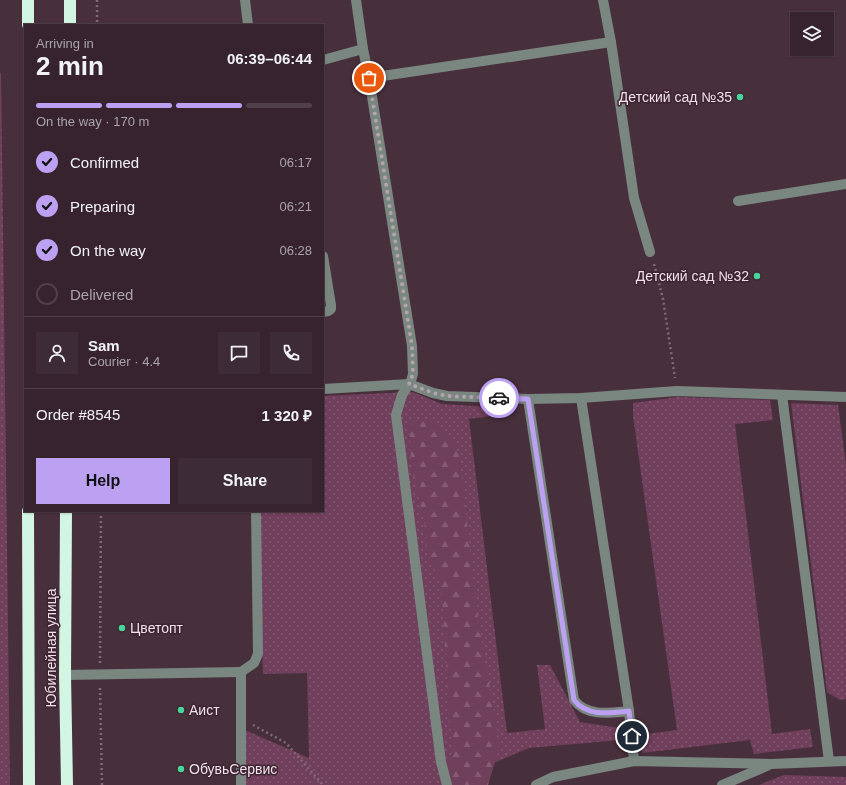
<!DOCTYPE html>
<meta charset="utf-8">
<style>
body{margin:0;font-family:Arial,sans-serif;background:#3d2b35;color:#f1f3f6;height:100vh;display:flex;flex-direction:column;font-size:15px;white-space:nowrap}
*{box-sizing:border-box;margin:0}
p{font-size:13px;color:#aaa4aa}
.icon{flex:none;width:22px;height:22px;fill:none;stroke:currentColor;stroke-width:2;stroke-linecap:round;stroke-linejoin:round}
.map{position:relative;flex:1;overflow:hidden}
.panel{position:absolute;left:24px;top:24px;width:300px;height:488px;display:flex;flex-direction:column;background:#36232d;border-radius:0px;box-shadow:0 1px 3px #0004,0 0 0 1px #504049}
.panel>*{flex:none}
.fabs{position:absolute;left:790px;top:12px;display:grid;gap:8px}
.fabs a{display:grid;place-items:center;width:44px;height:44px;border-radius:0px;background:#36232d;box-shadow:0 1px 3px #0004,0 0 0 1px #504049;font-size:20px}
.pin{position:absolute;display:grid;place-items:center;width:34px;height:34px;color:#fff;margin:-17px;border:2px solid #fff;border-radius:50%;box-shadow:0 1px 4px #0007}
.courier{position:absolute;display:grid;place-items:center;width:40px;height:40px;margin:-20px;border:3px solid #bca0f2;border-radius:50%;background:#fff;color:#222;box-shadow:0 1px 5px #0007}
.headline em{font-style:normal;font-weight:700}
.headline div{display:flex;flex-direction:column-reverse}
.headline{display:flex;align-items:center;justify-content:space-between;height:68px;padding:0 12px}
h1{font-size:26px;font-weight:700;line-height:30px}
.bar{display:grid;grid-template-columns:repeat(4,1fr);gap:6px 4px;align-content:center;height:48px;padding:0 12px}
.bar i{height:5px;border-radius:3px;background:#504049}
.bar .active{background:#bca0f2}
.bar p{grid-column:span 4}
.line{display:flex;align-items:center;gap:10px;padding:0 12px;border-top:1px solid #504049}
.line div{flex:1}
.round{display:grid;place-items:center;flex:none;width:42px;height:42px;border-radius:0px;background:#3d2b35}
ol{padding:0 12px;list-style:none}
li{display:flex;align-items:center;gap:12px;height:44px}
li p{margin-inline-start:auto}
li .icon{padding:4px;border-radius:50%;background:#bca0f2;color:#111;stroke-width:4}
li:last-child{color:#aaa4aa}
li i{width:22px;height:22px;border:2px solid #504049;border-radius:50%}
.button{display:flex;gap:8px;margin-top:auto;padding:8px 12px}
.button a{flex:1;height:46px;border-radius:0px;background:#bca0f2;color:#111;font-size:16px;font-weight:700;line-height:46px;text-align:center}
.button a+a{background:#3d2b35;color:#f1f3f6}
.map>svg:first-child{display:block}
.grass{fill:url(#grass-dots)}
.forest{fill:url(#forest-firs)}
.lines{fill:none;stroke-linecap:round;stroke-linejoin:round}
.path{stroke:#806a76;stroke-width:2.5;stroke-dasharray:2 3;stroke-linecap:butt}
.minor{stroke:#798780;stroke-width:10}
.highway{stroke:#d3f5e3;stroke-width:12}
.done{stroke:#b6a3ad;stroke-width:4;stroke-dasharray:0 7.2}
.route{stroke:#bca0f2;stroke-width:5}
.poi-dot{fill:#49d49c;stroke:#3d2532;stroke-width:1.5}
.labels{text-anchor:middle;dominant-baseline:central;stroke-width:3;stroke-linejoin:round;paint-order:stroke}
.poi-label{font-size:14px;fill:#f2e1ea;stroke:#3d2532;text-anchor:start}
.street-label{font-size:14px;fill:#f2e1ea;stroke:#3d2532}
</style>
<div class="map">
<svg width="846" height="785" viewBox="0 0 846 785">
<defs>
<pattern id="grass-dots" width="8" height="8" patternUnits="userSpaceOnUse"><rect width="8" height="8" fill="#703f5b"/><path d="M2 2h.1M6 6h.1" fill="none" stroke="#855a73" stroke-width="1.8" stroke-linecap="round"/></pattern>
<pattern id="forest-firs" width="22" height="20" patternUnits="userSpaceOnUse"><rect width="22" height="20" fill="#703f5b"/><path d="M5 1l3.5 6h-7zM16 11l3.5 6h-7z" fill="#855a73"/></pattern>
</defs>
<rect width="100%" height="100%" fill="#482f3c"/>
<g class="grass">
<polygon points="0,73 1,73 10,785 0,785"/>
<polygon points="413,392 442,404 505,408 507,414 469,419 507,733 545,729 537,665 550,665 580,722 619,728 620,740 529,748 441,785 246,785 245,730 309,758 307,673 263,674 258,511 323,511 323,396"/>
<polygon points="678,397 770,400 773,420 735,424 772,734 810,729 813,747 754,754 750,740 642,753 640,735 677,730 633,416 633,403"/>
<polygon points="791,403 838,405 846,465 846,699 840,700 827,692"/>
<polygon points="784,775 846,777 846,785 759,785"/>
</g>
<polygon class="forest" points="409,419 433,421 451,439 459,453 478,619 500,746 488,785 440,785 452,755 441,584 427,553 425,527 411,462"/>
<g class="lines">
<g class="path">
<polyline points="97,0 97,25"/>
<polyline points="654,264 663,299 675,378"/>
<polyline points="100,663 101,511"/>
<polyline points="100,688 102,785"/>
<polyline points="253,725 286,743 323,785"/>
</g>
<g class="minor">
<polyline points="245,0 248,25"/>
<polyline points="603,0 611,42 634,198 650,252"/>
<polyline points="363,49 369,78 412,346 413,374 411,381 402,395 396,415 441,762 447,785"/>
<polyline points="323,60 363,49 356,0"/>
<polyline points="369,78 611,42"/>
<polyline points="738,201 846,184"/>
<polyline points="323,256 331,305 331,309 328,311 323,312"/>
<polyline points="323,389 409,384 433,393 447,396 528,399 581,398 677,391 846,397"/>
<polyline points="782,395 829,761"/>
<polyline points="581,398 629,711"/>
<path d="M 528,399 L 574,700 C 587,717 610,713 629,711 L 634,761"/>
<polyline points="65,675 241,672"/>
<polyline points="241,785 241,672 254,663 258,654 256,511"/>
<polyline points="536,785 553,777 634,761 771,764 846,761"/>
<polyline points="722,785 767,766"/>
</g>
<g class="highway">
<polyline points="28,0 28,25"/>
<polyline points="70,25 70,0"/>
<polyline points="28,511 29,785"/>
<polyline points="66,511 65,675 67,785"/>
</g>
</g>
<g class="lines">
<polyline class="done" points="369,78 412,346 413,374 409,384 433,393 447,396 499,398"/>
<path class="route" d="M 499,398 L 528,399 L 574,700 C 587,717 610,713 629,711 L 632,736"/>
</g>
<g class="poi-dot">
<circle cx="740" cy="97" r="4"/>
<circle cx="757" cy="276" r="4"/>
<circle cx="122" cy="628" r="4"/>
<circle cx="181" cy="710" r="4"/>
<circle cx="181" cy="769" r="4"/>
</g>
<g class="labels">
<g class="poi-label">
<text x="732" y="97" text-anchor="end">Детский сад №35</text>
<text x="749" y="276" text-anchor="end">Детский сад №32</text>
<text x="130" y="628">Цветопт</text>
<text x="189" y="710">Аист</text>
<text x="189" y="769">ОбувьСервис</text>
</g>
<g class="street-label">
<text transform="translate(51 648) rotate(-90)">Юбилейная улица</text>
</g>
</g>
</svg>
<div class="fabs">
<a><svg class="icon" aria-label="layers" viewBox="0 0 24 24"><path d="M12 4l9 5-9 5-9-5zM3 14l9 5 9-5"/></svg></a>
</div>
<div class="pin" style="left:369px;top:78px;background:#ea580c"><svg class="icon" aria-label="bag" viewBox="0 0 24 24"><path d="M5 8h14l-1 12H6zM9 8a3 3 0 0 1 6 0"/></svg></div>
<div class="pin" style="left:632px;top:736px;background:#1f2937"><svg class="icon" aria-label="home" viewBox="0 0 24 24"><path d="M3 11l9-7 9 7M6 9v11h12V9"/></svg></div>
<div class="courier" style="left:499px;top:398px"><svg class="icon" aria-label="car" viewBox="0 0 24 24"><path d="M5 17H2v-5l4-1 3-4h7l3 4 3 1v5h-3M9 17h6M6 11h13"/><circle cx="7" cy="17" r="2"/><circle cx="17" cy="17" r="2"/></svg></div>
<section class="panel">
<div class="headline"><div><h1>2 min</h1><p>Arriving in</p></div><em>06:39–06:44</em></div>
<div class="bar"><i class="active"></i><i class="active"></i><i class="active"></i><i></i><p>On the way · 170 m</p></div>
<ol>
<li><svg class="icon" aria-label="check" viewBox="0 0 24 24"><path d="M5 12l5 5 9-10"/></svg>Confirmed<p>06:17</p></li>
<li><svg class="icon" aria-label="check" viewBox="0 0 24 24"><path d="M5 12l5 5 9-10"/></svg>Preparing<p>06:21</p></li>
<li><svg class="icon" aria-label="check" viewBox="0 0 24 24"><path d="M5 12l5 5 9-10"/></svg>On the way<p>06:28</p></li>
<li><i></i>Delivered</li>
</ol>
<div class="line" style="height:72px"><a class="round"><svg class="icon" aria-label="person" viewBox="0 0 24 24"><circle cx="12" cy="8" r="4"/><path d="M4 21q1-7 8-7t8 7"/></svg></a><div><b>Sam</b><p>Courier · 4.4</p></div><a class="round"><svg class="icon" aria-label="chat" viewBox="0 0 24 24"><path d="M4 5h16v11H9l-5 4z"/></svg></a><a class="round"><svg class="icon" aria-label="phone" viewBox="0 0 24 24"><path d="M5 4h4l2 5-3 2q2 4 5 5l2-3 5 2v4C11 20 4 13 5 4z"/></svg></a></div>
<div class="line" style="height:52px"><div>Order #8545</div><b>1 320 ₽</b></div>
<div class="button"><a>Help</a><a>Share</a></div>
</section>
</div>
